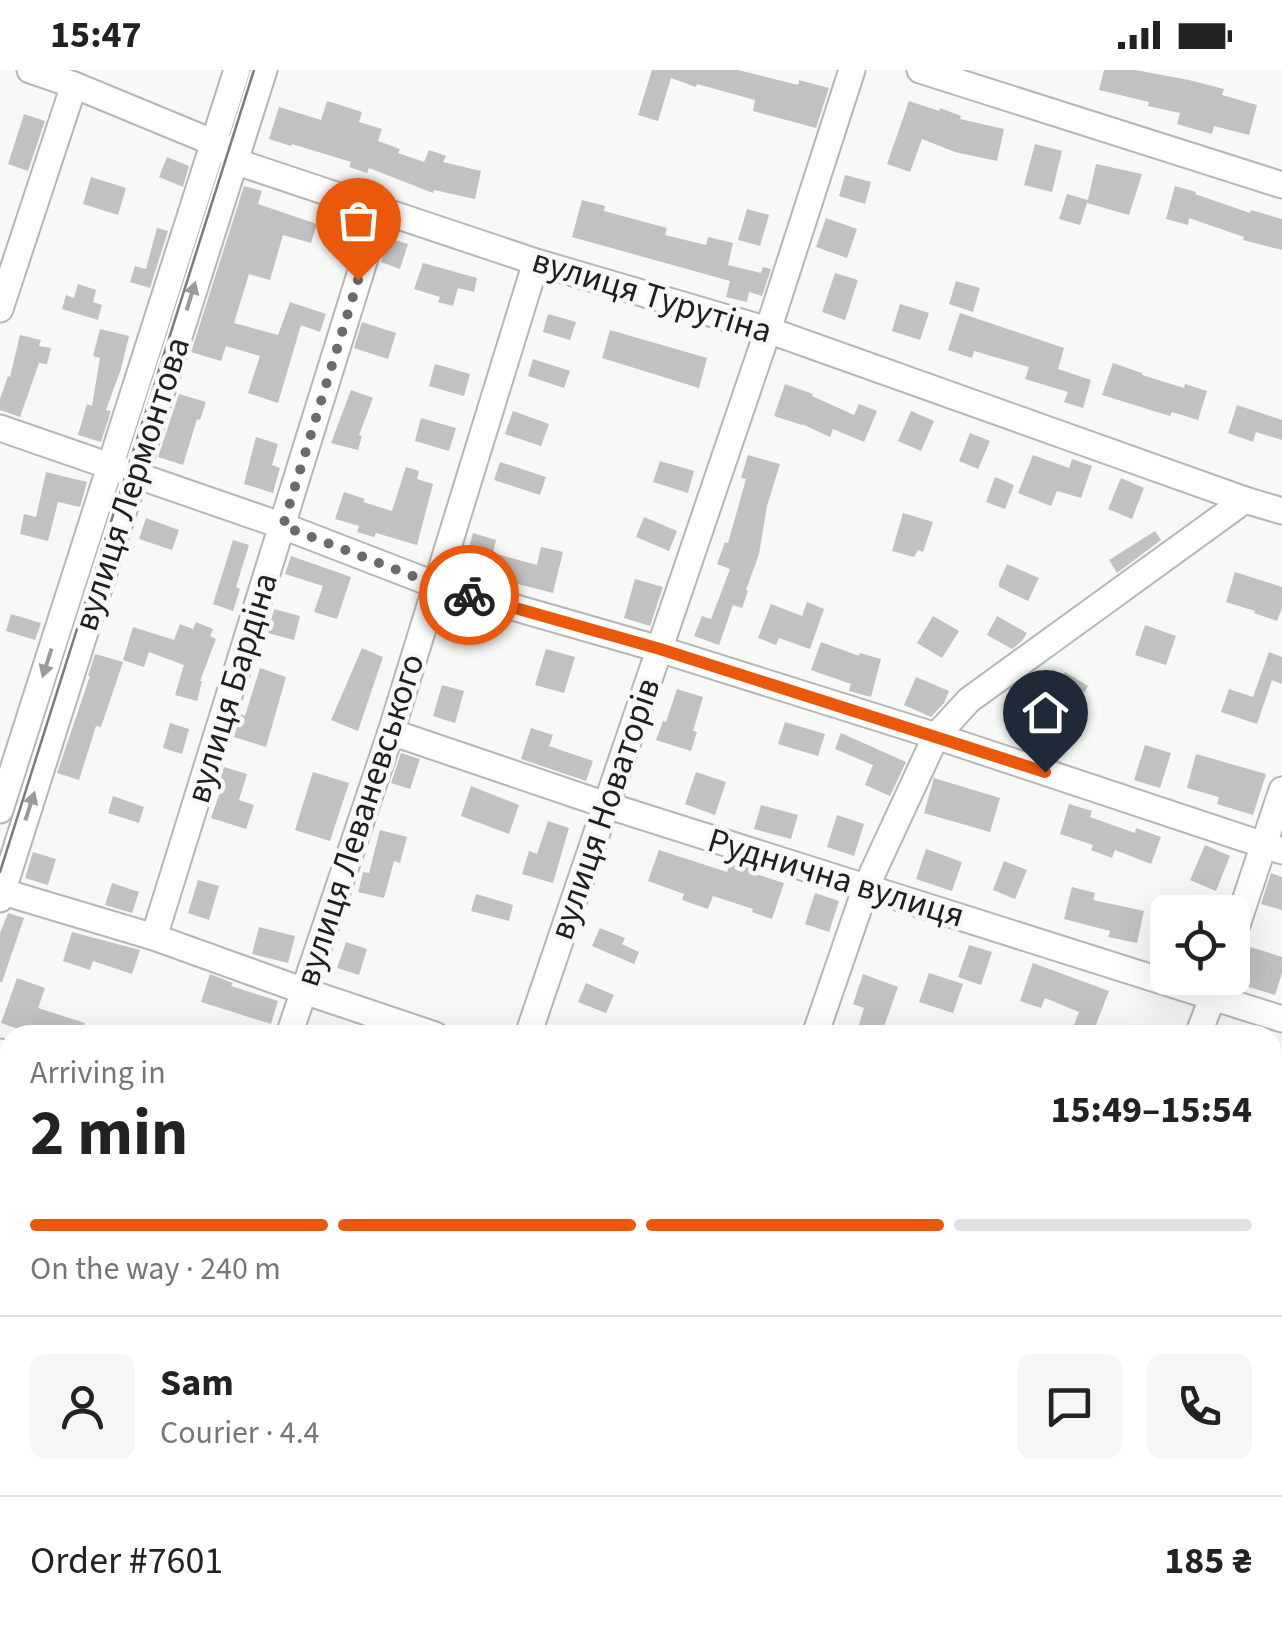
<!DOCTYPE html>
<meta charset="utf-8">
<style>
body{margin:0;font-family:"Source Sans 3",sans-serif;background:#f6f6f6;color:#222;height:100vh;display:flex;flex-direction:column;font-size:38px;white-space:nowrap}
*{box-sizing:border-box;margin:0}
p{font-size:32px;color:#767676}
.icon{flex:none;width:55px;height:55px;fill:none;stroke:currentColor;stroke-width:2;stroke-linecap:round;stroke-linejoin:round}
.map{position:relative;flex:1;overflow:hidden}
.side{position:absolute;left:0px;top:955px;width:1282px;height:622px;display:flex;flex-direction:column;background:#fff;border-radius:30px 30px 0 0;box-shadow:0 10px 40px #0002}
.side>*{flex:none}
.tools{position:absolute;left:1150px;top:825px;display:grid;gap:20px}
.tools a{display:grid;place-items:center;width:100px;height:100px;border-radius:15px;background:#fff;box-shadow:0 10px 40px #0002;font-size:50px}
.pin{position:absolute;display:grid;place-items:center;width:85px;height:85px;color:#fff;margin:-102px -42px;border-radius:50% 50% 50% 0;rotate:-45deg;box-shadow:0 0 10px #0007}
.pin .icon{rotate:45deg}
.courier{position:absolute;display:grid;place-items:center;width:100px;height:100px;margin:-50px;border:8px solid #ea580c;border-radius:50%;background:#fff;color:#222;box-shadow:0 2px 12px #0007}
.head em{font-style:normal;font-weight:700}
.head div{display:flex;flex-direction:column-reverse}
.head{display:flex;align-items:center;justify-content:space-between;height:170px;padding:0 30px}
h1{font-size:65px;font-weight:700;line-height:75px}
.bar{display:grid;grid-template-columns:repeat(4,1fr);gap:15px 10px;align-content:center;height:120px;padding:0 30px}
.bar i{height:12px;border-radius:8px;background:#e0e0e0}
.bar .selected{background:#ea580c}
.bar p{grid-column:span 4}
.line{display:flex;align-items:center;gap:25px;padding:0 30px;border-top:2px solid #e0e0e0}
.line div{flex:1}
.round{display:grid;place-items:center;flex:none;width:105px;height:105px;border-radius:15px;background:#f6f6f6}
.status{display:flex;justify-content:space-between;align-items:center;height:70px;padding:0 50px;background:#fff;direction:ltr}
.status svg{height:28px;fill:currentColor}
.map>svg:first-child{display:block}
.building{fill:#c1c2bf}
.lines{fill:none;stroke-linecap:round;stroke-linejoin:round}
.minor-casing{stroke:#b6b7b4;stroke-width:29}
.minor{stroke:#fff;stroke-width:25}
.tram{stroke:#7a7b7a;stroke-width:2.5}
.oneway{fill:#9a9a9a}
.done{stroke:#6a6b6a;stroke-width:10;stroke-dasharray:0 18}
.route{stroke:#ea580c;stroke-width:12}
.labels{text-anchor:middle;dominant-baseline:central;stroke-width:9;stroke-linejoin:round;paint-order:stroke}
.street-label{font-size:35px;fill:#1e1f1e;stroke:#f7f9f6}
</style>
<div class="status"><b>15:47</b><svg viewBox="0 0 49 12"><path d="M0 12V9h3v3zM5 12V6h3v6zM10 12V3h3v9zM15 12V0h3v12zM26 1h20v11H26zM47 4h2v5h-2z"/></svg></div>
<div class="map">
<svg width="1282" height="1576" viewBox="0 0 1282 1576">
<rect width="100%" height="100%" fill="#f7f9f6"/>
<g class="building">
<polygon points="652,0 738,0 798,15 799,10 829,18 816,58 753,41 755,30 697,14 696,17 671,8 658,51 638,45"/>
<polygon points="1104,0 1135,0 1189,10 1224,19 1222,25 1257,35 1249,65 1214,56 1212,64 1177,54 1180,43 1148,36 1149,32 1099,20"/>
<polygon points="327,31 362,42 359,52 382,59 378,71 400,79 398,83 424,92 429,80 446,86 443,92 481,101 475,129 434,120 433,123 369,98 367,103 349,97 351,92 292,74 291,76 269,69 279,37 321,50"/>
<polygon points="909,31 939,41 940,38 961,46 960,49 1004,59 997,91 955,82 922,69 910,102 887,94"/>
<polygon points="24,44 45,51 28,101 8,94"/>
<polygon points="1035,74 1062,81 1052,122 1024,115"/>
<polygon points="167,87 189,96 183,117 159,107"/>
<polygon points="1096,94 1142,104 1129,145 1087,133 1080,155 1059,149 1067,124 1088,130"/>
<polygon points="845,105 871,112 865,134 839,126"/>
<polygon points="91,107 126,118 118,145 83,134"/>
<polygon points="244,116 262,121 258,134 317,154 311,173 283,165 270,210 249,204 234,253 278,265 290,232 326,244 320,262 301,255 278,333 248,323 260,286 226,276 221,291 191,282"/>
<polygon points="1175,116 1196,122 1195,124 1250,143 1251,140 1282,149 1282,180 1243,170 1244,167 1189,148 1188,155 1166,149"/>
<polygon points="582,130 605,136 604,141 667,158 665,165 706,175 708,167 733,173 728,195 761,203 763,197 771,199 762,226 749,222 747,232 726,227 730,211 572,167"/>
<polygon points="747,139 769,145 760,176 738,170"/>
<polygon points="826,148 857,159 847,188 816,177"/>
<polygon points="157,158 168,161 150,218 130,212 135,196 146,199"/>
<polygon points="388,168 408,174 400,199 381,192"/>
<polygon points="423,193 477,208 474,222 458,218 453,236 438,232 440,227 414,219"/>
<polygon points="835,203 858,210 845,250 822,242"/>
<polygon points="956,211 980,218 973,242 949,234"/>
<polygon points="78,214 96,220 93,232 102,235 98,250 62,239 66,225 74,228"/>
<polygon points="900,234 929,243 920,270 892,261"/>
<polygon points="960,243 1064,278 1058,299 1091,310 1083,338 1064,332 1068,322 1025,309 1029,297 974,281 972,288 948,280"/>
<polygon points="548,244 576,252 570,270 543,262"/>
<polygon points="362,252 396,263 388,289 354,278"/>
<polygon points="100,259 129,266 121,299 106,340 111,341 101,372 78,365 87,334 92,336 100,288 93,286"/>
<polygon points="610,260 707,288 699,318 602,288"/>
<polygon points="20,265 41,270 39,276 51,278 47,294 39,293 20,347 0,340 0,329 8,306 10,307"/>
<polygon points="533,289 570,301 564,318 528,306"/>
<polygon points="1113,293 1142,303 1142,305 1184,318 1185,314 1207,321 1198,350 1172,342 1170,346 1102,325"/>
<polygon points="435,294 470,304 464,326 429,316"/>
<polygon points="785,314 813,324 812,326 854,345 859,334 877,341 864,372 833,359 830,367 802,354 802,355 774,346"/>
<polygon points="351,320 373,328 359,365 362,366 358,380 331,373"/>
<polygon points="179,324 206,332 200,350 197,349 183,395 158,387"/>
<polygon points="1237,335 1282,350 1282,370 1256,362 1253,372 1228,363"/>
<polygon points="513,341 549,354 541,376 505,364"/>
<polygon points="911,341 934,351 921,381 898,371"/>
<polygon points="421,348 456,358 449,381 415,371"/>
<polygon points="970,363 990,371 978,399 959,391"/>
<polygon points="256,367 278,374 272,395 280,398 273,423 244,414"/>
<polygon points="748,385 780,394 767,436 759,484 746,520 748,521 742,538 733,535 719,575 694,566 702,546 711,549 730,499 717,494 725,472 728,473 746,409 741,408"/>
<polygon points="1033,385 1069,398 1072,389 1092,396 1081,428 1057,421 1051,436 1018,423"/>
<polygon points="660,391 694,401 688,423 653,412"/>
<polygon points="500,392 546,407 540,425 494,410"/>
<polygon points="406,397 419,401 417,409 433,414 417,475 376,463 374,467 357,462 359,456 335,449 344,422 365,429 363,432 392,441"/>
<polygon points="46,402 87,412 80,437 58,432 48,471 20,464 24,444 36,447"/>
<polygon points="995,407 1014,415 1005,439 986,432"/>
<polygon points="1121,408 1144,418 1132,449 1108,439"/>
<polygon points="903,443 933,452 923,482 918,480 914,487 892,481"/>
<polygon points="644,447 677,461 669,481 636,467"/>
<polygon points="146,448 179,460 172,480 139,469"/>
<polygon points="1155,461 1161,470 1117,503 1109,490"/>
<polygon points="473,463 496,470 493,483 537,495 541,477 563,482 553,523 502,510 503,507 464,497"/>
<polygon points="233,470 249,475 236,517 240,519 233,541 213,534"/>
<polygon points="291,486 351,507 337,549 314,542 323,516 285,504"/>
<polygon points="1007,494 1039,508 1028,531 999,517 999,512"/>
<polygon points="1235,502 1282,517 1282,538 1277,551 1254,543 1255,541 1226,532"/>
<polygon points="635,509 663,517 650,556 624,548"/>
<polygon points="807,532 824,539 810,579 779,568 776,575 758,568 771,534 802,546"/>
<polygon points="274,539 300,546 294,570 268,563"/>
<polygon points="11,544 41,553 35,570 6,561"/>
<polygon points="933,546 959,561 942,588 917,573"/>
<polygon points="997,546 1027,563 1022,571 1012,579 987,565"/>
<polygon points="196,552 213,559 210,566 216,569 200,611 202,611 197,631 175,625 184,595 149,582 144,597 123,590 133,557 174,570 180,554 193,559"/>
<polygon points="1145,555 1176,566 1166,595 1135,585"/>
<polygon points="821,572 859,586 860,583 881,589 871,627 849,621 851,614 811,600"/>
<polygon points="362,578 383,587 358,661 331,650"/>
<polygon points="546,579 575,587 564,623 535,615"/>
<polygon points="1269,582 1282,587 1282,614 1272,610 1257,654 1221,642 1229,619 1253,627"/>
<polygon points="95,584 123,592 101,657 96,656 79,710 57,703 90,606 88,606"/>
<polygon points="260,598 286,607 266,677 234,667 241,644 245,646"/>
<polygon points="1065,602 1088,616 1077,635 1053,621"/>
<polygon points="916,607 949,621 944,633 931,647 904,635"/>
<polygon points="442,615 464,621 455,653 433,646"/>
<polygon points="677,619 703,627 693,661 697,662 691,681 656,670 663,651 666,652"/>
<polygon points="785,652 825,664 818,686 778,674"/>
<polygon points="170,653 189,659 182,684 163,678"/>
<polygon points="531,658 553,665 549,676 593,691 586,711 521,689"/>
<polygon points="841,663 906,692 890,726 865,715 873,695 835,679"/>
<polygon points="1145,675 1171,683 1160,718 1134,710"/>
<polygon points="401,683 420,689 410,719 391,713"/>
<polygon points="1196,684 1266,704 1253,745 1217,734 1219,727 1187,718"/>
<polygon points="224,697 247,704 239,730 254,735 246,759 211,748 221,719 218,718"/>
<polygon points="313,702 349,713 330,771 295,760"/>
<polygon points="696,702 726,712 715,745 685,734"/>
<polygon points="934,708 1000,728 990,762 924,743"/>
<polygon points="471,716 519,735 509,764 461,746"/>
<polygon points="113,726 144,737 139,753 108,743"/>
<polygon points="1069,734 1092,741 1090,747 1135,763 1136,758 1161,767 1151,794 1115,780 1112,788 1091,780 1093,775 1060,764"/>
<polygon points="761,735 798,745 791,769 754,759"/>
<polygon points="837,745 864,754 854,786 827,777"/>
<polygon points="548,751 569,758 553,813 522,804 529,781 537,784"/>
<polygon points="380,760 407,767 400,793 394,791 384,828 358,822 363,802 369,803"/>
<polygon points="1205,775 1230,786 1216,821 1190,810"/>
<polygon points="926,779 962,792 952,821 916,809"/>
<polygon points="659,780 727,802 731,791 754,799 753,803 784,813 772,849 752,842 753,839 713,826 708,839 682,830 684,824 648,811"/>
<polygon points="33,782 56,789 48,815 25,808"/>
<polygon points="1004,791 1027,800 1015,829 993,820"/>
<polygon points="1271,803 1282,807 1282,840 1261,834"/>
<polygon points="198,810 219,816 209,850 188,843"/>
<polygon points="112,813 139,822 132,843 105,835"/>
<polygon points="1072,817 1095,823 1093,830 1144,841 1137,873 1108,867 1110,861 1064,849"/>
<polygon points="815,823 839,831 829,862 805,854"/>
<polygon points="476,824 513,835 509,851 471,841"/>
<polygon points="8,843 24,848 2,912 0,912 0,863"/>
<polygon points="259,857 295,866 288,893 252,884"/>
<polygon points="600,858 625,868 622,874 639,882 634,894 592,876"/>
<polygon points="72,862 140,880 132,904 93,891 90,900 63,891"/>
<polygon points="346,872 367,879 359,905 337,898"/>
<polygon points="969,875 992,882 981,915 958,907"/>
<polygon points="1247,876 1282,887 1282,903 1275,925 1235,913 1243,882"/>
<polygon points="1033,893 1109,921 1092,965 1070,965 1079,942 1045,928 1041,938 1020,931"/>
<polygon points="929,903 963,914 953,943 919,932"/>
<polygon points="210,904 233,913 231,916 278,931 271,954 201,932"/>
<polygon points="863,904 898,917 881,965 856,965 864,938 853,934"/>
<polygon points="17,908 45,918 38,938 85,953 81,965 36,965 1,953"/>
<polygon points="586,913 614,925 606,943 578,932"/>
</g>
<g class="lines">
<defs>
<g id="minor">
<polyline points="30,0 74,15 229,79 234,91 536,192 768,260 1245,430 1282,441"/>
<polyline points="920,0 1282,115"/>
<polyline points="0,239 74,15"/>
<polyline points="0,358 283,456 436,515 659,579 936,666 1282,781"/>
<polyline points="391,662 606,735 1282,949"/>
<polyline points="0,740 237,0"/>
<polyline points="0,821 154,867 304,921 435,965"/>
<polyline points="0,829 264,0"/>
<polyline points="154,867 380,140"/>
<polyline points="1232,870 1282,720"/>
<polyline points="289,965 391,662 536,192"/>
<polyline points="528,965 768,260 852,0"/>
<polyline points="815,965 866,817 936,666 969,630 1245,430"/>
<polyline points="1198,965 1220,908"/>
<polyline points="0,982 10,985"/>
<polyline points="1272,1221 1282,1224"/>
<polyline points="0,1282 10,1285"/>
<polyline points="1272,1383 1282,1386"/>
<polyline points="848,1568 872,1576"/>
<polyline points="964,1568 993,1576"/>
<polyline points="15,1576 18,1568"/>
<polyline points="301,1576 304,1568"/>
<polyline points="595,1576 597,1568"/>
</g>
</defs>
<use href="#minor" class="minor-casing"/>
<use href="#minor" class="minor"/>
<g class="tram">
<polyline points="0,802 254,0"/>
<polyline points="0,1270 10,1274"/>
<polyline points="908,1568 934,1576"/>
<polyline points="935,1568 962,1576"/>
</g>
</g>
<defs><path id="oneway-solid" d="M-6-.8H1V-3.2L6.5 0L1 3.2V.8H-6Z" transform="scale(2.5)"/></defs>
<g class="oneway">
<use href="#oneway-solid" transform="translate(191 226) rotate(-73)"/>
<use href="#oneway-solid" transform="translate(47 593) rotate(108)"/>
<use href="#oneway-solid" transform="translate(30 736) rotate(-72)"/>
</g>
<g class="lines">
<polyline class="done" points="358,210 283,456 436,515 469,525"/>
<polyline class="route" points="469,525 660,579 1045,702"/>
</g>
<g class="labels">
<g class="street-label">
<text transform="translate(652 226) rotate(17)">вулиця Турутіна</text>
<text transform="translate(132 414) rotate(-72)">вулиця Лермонтова</text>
<text transform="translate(232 618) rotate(-73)">вулиця Бардіна</text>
<text transform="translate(605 739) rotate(-71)">вулиця Новаторів</text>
<text transform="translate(360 750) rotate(-72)">вулиця Леваневського</text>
<text transform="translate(836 808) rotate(17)">Руднична вулиця</text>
</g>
</g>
</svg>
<div class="tools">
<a><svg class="icon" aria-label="locate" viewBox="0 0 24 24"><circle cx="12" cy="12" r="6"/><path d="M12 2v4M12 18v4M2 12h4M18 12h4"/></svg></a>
</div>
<div class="pin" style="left:358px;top:210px;background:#ea580c"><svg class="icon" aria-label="bag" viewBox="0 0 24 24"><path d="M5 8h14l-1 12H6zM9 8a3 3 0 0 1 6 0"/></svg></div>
<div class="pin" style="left:1045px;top:702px;background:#1f2937"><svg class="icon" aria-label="home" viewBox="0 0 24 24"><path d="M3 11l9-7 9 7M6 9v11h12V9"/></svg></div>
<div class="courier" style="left:469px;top:525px"><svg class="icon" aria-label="bike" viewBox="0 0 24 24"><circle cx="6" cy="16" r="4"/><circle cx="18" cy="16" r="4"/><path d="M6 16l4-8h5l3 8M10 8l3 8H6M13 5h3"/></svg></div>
<section class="side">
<div class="head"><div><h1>2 min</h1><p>Arriving in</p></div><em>15:49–15:54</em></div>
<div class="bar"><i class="selected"></i><i class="selected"></i><i class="selected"></i><i></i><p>On the way · 240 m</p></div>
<div class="line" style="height:180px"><a class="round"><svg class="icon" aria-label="person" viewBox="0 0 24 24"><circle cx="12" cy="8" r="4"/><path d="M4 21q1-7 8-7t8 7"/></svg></a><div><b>Sam</b><p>Courier · 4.4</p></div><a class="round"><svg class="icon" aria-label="chat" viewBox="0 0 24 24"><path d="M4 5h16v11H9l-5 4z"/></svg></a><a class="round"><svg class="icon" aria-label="phone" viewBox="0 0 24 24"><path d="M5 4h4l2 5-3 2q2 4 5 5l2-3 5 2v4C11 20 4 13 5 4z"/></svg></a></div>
<div class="line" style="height:130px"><div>Order #7601</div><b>185 ₴</b></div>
</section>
</div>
